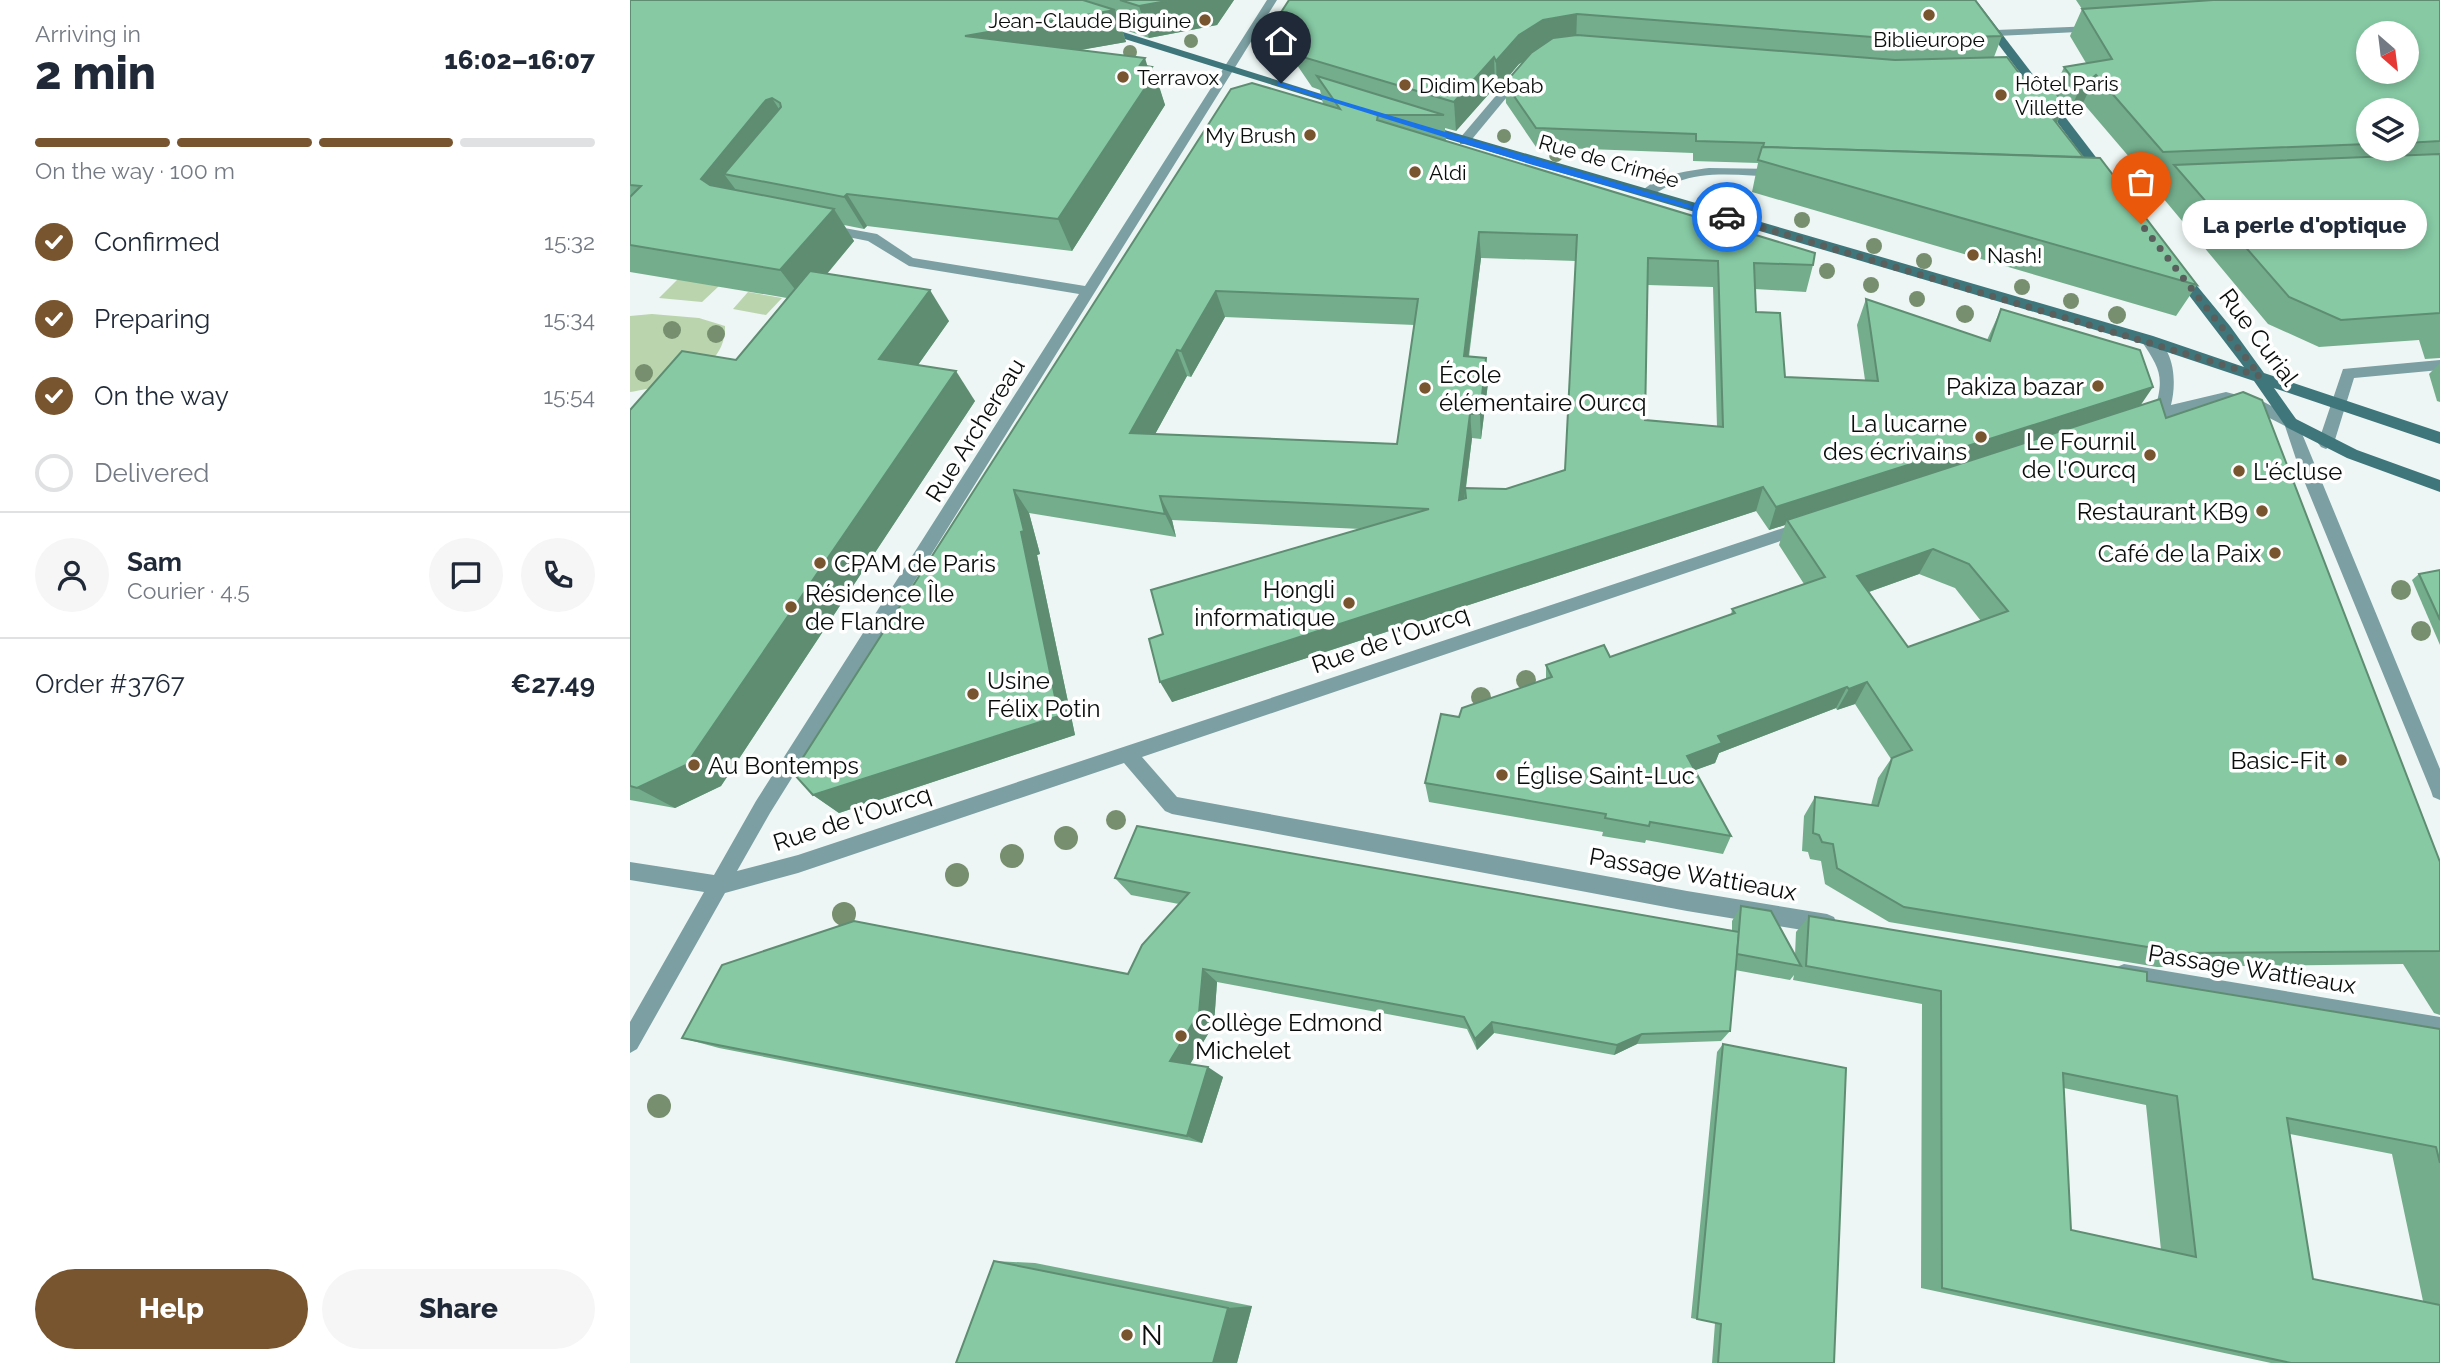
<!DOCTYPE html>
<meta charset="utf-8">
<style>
body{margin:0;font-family:Raleway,sans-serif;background:#f6f6f7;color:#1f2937;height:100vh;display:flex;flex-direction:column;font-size:26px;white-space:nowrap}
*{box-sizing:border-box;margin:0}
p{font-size:23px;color:#747a83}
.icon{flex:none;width:38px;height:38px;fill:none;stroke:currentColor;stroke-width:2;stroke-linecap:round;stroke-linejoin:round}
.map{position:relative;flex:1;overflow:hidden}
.sheet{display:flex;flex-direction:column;background:#fff;width:630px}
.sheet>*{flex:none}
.needle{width:46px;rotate:152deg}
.buttons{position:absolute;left:1726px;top:21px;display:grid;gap:14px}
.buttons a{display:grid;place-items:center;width:63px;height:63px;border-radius:50%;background:#fff;box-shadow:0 4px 10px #0003;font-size:35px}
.pin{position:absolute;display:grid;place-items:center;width:60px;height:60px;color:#fff;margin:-72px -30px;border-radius:50% 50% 50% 0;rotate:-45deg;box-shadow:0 0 7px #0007}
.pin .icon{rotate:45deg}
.courier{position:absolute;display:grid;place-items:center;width:70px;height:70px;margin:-35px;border:5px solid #1a73e8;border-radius:50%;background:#fff;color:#222;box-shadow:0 2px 9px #0007}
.bubble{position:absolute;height:49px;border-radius:24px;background:#fff;box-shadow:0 4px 10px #0003;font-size:23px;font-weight:800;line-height:49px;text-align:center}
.summary em{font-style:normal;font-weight:800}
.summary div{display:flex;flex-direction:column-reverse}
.summary{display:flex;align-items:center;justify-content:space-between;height:119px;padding:0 35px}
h1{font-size:46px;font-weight:800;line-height:52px}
.bar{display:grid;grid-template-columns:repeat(4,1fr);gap:10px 7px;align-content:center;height:84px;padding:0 35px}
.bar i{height:9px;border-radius:5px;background:#e0e1e3}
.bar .current{background:#78552e}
.bar p{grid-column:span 4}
.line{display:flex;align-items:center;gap:18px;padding:0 35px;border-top:2px solid #e0e1e3}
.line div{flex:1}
.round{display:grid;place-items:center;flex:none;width:74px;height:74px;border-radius:37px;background:#f6f6f7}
ol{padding:0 35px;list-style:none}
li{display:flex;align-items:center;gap:21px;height:77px}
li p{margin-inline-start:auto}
li .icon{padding:7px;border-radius:50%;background:#78552e;color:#fff;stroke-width:4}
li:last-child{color:#747a83}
li i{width:38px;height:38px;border:4px solid #e0e1e3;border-radius:50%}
.cta{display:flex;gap:14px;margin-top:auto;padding:14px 35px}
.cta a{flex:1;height:80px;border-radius:42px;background:#78552e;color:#fff;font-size:28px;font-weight:800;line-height:80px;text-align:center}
.cta a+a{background:#f6f6f7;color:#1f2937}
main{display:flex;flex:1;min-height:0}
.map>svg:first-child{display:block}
.green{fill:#bad4ae}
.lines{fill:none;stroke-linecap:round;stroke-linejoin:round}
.lane{fill:#7b9fa2;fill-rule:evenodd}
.street{fill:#7b9fa2;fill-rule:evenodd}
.secondary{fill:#3e767b;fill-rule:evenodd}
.tree{fill:#778f6e}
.wall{fill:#73ad8c;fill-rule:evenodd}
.shaded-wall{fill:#5e8d72}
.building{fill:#86c9a3;stroke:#5e8d72;stroke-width:2;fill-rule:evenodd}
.route{fill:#1a73e8}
.done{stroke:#595f5d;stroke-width:7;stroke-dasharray:0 12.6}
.poi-dot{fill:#78552e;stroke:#fff;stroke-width:2.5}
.labels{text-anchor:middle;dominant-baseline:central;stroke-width:7;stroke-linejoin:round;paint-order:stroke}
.far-poi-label{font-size:21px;fill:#0a0d0c;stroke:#fff;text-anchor:start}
.far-street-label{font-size:21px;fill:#0a0d0c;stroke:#fff}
.street-label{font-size:24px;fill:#0a0d0c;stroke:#fff}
.poi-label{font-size:24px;fill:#0a0d0c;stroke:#fff;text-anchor:start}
.near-poi-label{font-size:28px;fill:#0a0d0c;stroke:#fff;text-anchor:start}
</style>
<main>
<section class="sheet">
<div class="summary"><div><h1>2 min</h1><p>Arriving in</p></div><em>16:02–16:07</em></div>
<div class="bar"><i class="current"></i><i class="current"></i><i class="current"></i><i></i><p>On the way · 100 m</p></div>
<ol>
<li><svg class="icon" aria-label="check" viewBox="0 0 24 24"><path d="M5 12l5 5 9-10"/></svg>Confirmed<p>15:32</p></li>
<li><svg class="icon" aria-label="check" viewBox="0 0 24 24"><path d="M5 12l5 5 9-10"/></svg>Preparing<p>15:34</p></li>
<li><svg class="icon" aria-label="check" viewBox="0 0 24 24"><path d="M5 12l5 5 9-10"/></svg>On the way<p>15:54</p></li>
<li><i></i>Delivered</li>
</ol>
<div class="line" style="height:126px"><a class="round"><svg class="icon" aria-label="person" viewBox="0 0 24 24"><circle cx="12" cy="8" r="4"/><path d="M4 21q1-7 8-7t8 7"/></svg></a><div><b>Sam</b><p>Courier · 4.5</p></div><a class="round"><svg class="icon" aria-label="chat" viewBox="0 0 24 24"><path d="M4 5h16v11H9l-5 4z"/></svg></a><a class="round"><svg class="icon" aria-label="phone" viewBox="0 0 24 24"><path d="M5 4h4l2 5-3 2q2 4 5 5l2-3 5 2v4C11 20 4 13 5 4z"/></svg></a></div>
<div class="line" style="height:91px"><div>Order #3767</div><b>€27.49</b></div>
<div class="cta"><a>Help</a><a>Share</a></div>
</section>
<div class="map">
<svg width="1810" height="1363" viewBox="0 0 1810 1363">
<rect width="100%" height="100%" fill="#edf6f4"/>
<g class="green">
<polygon points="48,279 89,286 72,302 29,298"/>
<polygon points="118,292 152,298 136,315 103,309"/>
<path d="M 22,314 L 69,318 L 95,326 C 96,373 38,386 0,392 L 0,316 Z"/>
</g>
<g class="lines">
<polygon class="lane" points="1464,26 1468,27 1468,31 1366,36 1360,33 1366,30"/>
<g class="street">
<polygon points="637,0 647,0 140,813 107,871 168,855 1174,521 1182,527 1180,531 512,757 547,797 1057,891 1197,914 1204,917 1207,924 1204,931 1197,934 1057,911 542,814 535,811 494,763 168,873 95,893 7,1049 0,1053 0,1022 74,892 0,880 0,862 84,875 126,801 449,294 279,266 238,241 198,233 191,229 198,225 247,234 283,258 455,286"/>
<polygon points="886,72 896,74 838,144 830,144 830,138"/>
<path d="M 1079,168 L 1147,169 L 1153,173 L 1147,177 C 1115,176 1078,170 1047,182 C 1035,186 1023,198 1011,196 L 1010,193 C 1027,175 1055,171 1079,168 Z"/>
<polygon points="1469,180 1556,180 1562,184 1556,188 1465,187 1465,181"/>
<path d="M 1518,335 C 1545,344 1547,382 1541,405 L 1596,392 L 1634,402 L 1666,419 L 1810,769 L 1810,800 L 1803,797 L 1801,791 L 1670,471 L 1655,426 L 1624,410 L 1596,402 L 1514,423 L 1509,421 L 1507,417 L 1509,413 L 1525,409 C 1535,375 1529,368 1511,340 Z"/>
<polygon points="1810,360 1810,370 1724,378 1704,443 1696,449 1691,447 1688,443 1713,369"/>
<polygon points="1494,964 1810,1017 1810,1037 1494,984 1487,981 1484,974 1487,967"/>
</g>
<g class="secondary">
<polygon points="1335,0 1346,0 1478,173 1478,179 1470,179"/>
<polygon points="469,27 477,27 720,103 710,106 469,31"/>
<polygon points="794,124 1523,336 1614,367 1542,273 1549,268 1554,270 1600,326 1634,373 1810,432 1810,444 1644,388 1666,419 1727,450 1810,480 1810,492 1717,458 1656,427 1624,381 1513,344 790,131 790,125"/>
</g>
</g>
<g class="tree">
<circle cx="561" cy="41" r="7"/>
<circle cx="500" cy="52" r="7"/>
<circle cx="654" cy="66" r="7"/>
<circle cx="874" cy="136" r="7"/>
<circle cx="926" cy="155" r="7"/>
<circle cx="1121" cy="207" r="8"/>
<circle cx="1172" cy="220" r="8"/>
<circle cx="1244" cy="246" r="8"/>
<circle cx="1294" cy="261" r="8"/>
<circle cx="1197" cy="271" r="8"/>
<circle cx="1241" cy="285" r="8"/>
<circle cx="1392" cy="287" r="8"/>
<circle cx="1287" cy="299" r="8"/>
<circle cx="1441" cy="301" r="8"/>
<circle cx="1335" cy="314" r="9"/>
<circle cx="1487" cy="315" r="9"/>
<circle cx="42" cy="330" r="9"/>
<circle cx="86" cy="334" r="9"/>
<circle cx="14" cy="373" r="9"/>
<circle cx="1771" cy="590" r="10"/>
<circle cx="1791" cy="631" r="10"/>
<circle cx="896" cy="680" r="10"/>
<circle cx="851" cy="697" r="10"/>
<circle cx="486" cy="820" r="10"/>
<circle cx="436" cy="838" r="12"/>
<circle cx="382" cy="856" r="12"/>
<circle cx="327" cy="875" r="12"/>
<circle cx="214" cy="914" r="12"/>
<circle cx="29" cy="1106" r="12"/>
</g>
<g class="wall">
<polygon points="0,0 604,0 587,25 519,38 492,29 496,42 449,50 522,67 535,105 442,251 237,226 234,229 214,225 224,241 197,274 319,321 288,365 345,401 91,786 45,808 0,800 0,410 106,360 157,298 0,272"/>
<path d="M 659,0 L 1372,36 L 1364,57 L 1395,81 L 1424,90 L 1434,67 L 1456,63 L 1440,36 L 1452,9 L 1446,0 L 1810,0 L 1810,358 L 1795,359 L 1789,340 L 1689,347 L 1638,324 L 1528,192 L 1536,179 L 1518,179 L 1453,103 L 1438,115 L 1433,109 L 1427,123 L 1453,157 L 1567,285 L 1546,316 L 1122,192 L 1128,163 L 1063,161 L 1063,153 L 906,147 L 876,103 L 875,83 L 895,61 L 889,64 L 867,90 L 865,87 L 826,131 L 815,128 L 816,141 L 1183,265 L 1176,292 L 1125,289 L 1126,312 L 1155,377 L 1235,380 L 1227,325 L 1236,299 L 1357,340 L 1371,309 L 1510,406 L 1536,418 L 1810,862 L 1810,1015 L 1804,1013 L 1773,964 L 1527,967 L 1259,922 L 1195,884 L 1191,861 L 1180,859 L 1178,852 L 1172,851 L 1174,816 L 1185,797 L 1241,805 L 1248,778 L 1261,759 L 1225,704 L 1207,710 L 1206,708 L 1089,753 L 1085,763 L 1065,770 L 1101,836 L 1093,854 L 1016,840 L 1015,843 L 972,836 L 973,832 L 799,802 L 795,783 L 829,717 L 916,680 L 916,665 L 980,657 L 1101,615 L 1102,609 L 1174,584 L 1149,545 L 1155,525 L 1139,530 L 1126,511 L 542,702 L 533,634 L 731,529 L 542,520 L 546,537 L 399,513 L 410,554 L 407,555 L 445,735 L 209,813 L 183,795 L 601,89 L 693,104 L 690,90 L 682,87 L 654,46 L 648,17 ZM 1738,110 L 1776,110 L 1776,149 L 1738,149 ZM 851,258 L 946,261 L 935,470 L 876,489 L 836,488 L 842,438 L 851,439 L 858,383 L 839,357 ZM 1018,285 L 1083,287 L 1087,427 L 1015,420 ZM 595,317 L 785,325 L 767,444 L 525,434 L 557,376 L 561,377 ZM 1289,574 L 1325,588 L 1351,621 L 1278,647 L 1239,592 Z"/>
<polygon points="1810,363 1810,402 1807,401 1799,374"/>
<polygon points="1810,570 1810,645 1782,580 1789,574"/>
<path d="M 485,878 L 1102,930 L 1102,921 L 1111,906 L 1165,955 L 1166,932 L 1179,916 L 1517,981 L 1810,1029 L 1810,1363 L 1641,1363 L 1291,1288 L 1292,1004 L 1163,980 L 1164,975 L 1160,980 L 1105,970 L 1100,1031 L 1091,1041 L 1007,1044 L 984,1055 L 864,1033 L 847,1050 L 837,1029 L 587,982 L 584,1024 L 560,1064 L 593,1077 L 572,1143 L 89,1048 L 52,1038 L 498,974 L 549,904 L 501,895 ZM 1434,1088 L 1516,1105 L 1531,1250 L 1441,1230 ZM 1660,1134 L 1762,1154 L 1793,1301 L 1683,1279 Z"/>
<polygon points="1093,1044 1204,1363 1082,1363 1085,1323 1061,1318 1087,1052"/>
<polygon points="364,1261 405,1263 622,1306 607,1363 326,1363"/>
</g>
<g class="shaded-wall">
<polygon points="542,0 604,0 587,25 519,38 509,6"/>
<polygon points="485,10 496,42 349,68 335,36"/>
<polygon points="947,14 946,43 913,49 889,64 867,90 866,61 889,35 913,20"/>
<polygon points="864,57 865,87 826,131 824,102"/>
<polygon points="515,58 519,71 522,67 524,74 525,73 535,105 442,251 428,219 510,65"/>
<polygon points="1466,75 1453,103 1438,115 1450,88"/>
<polygon points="142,98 162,130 94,174 109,194 95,210 71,179 136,100"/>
<polygon points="1435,105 1426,124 1421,116"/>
<polygon points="217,194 237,226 234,229 214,197"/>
<polygon points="204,209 224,241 174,301 150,270"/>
<polygon points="849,232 851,258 835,382 834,356"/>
<polygon points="300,290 319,321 271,389 249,359"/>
<polygon points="586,291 595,317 561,377 551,351"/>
<polygon points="547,350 557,376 512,458 500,433"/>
<polygon points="856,358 858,383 851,439 850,414"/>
<polygon points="326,371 345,401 91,786 45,808 7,788"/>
<polygon points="1523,387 1506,412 1157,520 1155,525 1139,530 1146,507"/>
<polygon points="840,414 842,438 831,524 829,500"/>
<polygon points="1133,487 1126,511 542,702 530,682"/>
<polygon points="384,490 399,513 410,554 407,555 445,735 209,813 183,795"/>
<polygon points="530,496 542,520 546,537 535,514"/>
<polygon points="1303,549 1289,574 1216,600 1227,576"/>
<polygon points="1237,682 1225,704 1207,710 1219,689"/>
<polygon points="1217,687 1206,708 1089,753 1085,763 1052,775 1057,756 1088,736"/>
<polygon points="573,969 587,982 584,1024 556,1071 540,1061"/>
<polygon points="862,1022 864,1033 847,1050 845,1039"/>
<polygon points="1012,1034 1007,1044 984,1055 987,1045"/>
<polygon points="578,1067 593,1077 572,1143 557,1136"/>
<polygon points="622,1306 607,1363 583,1363 598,1308"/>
</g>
<g class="building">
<polygon points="0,0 453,0 485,10 335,36 515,58 510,65 522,67 518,72 525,73 428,219 217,194 214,197 94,174 151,107 150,103 142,98 136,100 71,179 80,185 204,209 150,270 0,245 0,197 11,186 0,185"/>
<polygon points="490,0 542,0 509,6"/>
<polygon points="659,0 1345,0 1372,36 1268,39 947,14 913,20 889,35 866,61 864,57 824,102 676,58 648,17"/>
<path d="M 1583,0 L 1810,0 L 1810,141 L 1776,143 L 1776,110 L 1738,110 L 1738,144 L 1533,152 L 1466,75 L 1450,88 L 1434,67 L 1482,59 L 1452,9 ZM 1738,33 L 1776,33 L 1776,72 L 1738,72 Z"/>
<polygon points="947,35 1265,60 1377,57 1395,81 1414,78 1435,105 1421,116 1453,157 1133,147 1134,143 1066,141 1066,134 906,128 875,83 901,53 923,38"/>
<path d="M 687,76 L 814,115 L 748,115 L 747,120 L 1185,253 L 1183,265 L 1124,263 L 1126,312 L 1150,313 L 1155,377 L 1248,381 L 1236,299 L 1360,341 L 1371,309 L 1510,350 L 1523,387 L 1146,507 L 1133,487 L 530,682 L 519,639 L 533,634 L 521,590 L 799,509 L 530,496 L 535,514 L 384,490 L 394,531 L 391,532 L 429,716 L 183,795 L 163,773 L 601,89 L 622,83 L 710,109 ZM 849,232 L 947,235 L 935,470 L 876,489 L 835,488 L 836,498 L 829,500 L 840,414 L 850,414 L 856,358 L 834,356 ZM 1018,258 L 1088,261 L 1093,427 L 1015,420 ZM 586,291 L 788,299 L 767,444 L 500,433 L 547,350 L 551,351 Z"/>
<polygon points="1132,147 1470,158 1567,285 1128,160"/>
<polygon points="1810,154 1810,313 1711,320 1659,297 1544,165"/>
<polygon points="180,271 300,290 249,359 326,371 56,765 7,788 0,786 0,410 52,351 106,360"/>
<path d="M 1613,392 L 1632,400 L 1810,862 L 1810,951 L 1554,953 L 1274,907 L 1207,868 L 1203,844 L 1192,842 L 1189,835 L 1183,833 L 1185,797 L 1248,806 L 1262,758 L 1282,750 L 1237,682 L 1219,689 L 1217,687 L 1088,736 L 1092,743 L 1057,756 L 1101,836 L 1020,822 L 1019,826 L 975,818 L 976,814 L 795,783 L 811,714 L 829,717 L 832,708 L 922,677 L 916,665 L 974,645 L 980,657 L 1105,613 L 1102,609 L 1195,577 L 1157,520 L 1530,399 L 1536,418 ZM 1303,549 L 1339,564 L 1378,611 L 1278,647 L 1227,576 Z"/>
<polygon points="1810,570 1810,620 1789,574"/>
<polygon points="507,826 1109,932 1100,1031 1012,1034 987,1045 862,1022 845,1039 834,1017 573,969 569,1013 540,1061 578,1067 557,1136 52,1038 92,965 224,921 498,974 512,945 559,893 485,878"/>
<polygon points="1111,906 1141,911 1171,966 1107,954"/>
<path d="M 1179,916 L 1517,972 L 1517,981 L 1810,1029 L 1810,1163 L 1806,1147 L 1657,1118 L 1683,1279 L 1810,1305 L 1810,1363 L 1661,1363 L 1312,1288 L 1311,991 L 1176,966 ZM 1433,1073 L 1547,1096 L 1566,1257 L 1441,1230 Z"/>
<polygon points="1093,1044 1216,1068 1204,1363 1088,1363 1091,1324 1067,1319"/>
<polygon points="364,1261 598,1308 583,1363 326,1363"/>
</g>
<polygon class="route" points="648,82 1101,217 1097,219 903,165 648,85"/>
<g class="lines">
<polyline class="done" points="1097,217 1630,376 1511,224"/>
</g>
<g class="poi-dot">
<circle cx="1299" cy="15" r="7"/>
<circle cx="575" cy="20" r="7"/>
<circle cx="493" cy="77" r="7"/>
<circle cx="775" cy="85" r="7"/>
<circle cx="1371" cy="95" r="7"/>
<circle cx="680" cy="135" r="7"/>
<circle cx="785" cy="172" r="7"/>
<circle cx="1343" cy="255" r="7"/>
<circle cx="1468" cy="386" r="7"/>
<circle cx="795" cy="388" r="7"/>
<circle cx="1351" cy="437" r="7"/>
<circle cx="1520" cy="455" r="7"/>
<circle cx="1609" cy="471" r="7"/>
<circle cx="1632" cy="511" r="7"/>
<circle cx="1645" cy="553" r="7"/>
<circle cx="190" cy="563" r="7"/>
<circle cx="719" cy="603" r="7"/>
<circle cx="161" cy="607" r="7"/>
<circle cx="343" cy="694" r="7"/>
<circle cx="1711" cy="760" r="7"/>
<circle cx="64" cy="765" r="7"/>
<circle cx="872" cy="775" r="7"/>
<circle cx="551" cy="1036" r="7"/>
<circle cx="497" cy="1335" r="7"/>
</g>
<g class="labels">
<g class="far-poi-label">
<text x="561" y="20" text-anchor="end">Jean-Claude Biguine</text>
<text x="1299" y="39" text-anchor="middle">Biblieurope</text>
<text x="507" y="77">Terravox</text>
<text x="1385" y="83">Hôtel Paris<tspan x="1385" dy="24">Villette</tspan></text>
<text x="789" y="85">Didim Kebab</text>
<text x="666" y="135" text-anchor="end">My Brush</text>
<text x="799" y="172">Aldi</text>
<text x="1357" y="255">Nash!</text>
</g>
<g class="far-street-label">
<text transform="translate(979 161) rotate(16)">Rue de Crimée</text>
</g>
<g class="street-label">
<text transform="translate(1629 337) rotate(53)">Rue Curial</text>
<text transform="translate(345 430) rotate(-58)">Rue Archereau</text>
<text transform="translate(760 639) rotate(-19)">Rue de l'Ourcq</text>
<text transform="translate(222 818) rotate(-18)">Rue de l'Ourcq</text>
<text transform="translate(1063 874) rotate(10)">Passage Wattieaux</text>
<text transform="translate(1622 969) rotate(9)">Passage Wattieaux</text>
</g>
<g class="poi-label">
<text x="809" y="374">École<tspan x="809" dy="28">élémentaire Ourcq</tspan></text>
<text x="1454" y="386" text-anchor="end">Pakiza bazar</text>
<text x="1337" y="423" text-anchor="end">La lucarne<tspan x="1337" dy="28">des écrivains</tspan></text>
<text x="1506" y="441" text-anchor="end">Le Fournil<tspan x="1506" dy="28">de l'Ourcq</tspan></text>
<text x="1623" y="471">L'écluse</text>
<text x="1618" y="511" text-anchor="end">Restaurant KB9</text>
<text x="1631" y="553" text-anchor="end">Café de la Paix</text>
<text x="204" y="563">CPAM de Paris</text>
<text x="705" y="589" text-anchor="end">Hongli<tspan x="705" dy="28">informatique</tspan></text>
<text x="175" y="593">Résidence Île<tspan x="175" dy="28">de Flandre</tspan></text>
<text x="357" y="680">Usine<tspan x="357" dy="28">Félix Potin</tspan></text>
<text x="1697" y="760" text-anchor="end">Basic-Fit</text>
<text x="78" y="765">Au Bontemps</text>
<text x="886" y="775">Église Saint-Luc</text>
<text x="565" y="1022">Collège Edmond<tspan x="565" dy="28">Michelet</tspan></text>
</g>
<g class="near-poi-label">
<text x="511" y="1335">N</text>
</g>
</g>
</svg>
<div class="buttons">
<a><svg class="needle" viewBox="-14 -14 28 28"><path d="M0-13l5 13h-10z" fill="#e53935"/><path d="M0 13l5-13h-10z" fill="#747a83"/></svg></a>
<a><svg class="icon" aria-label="layers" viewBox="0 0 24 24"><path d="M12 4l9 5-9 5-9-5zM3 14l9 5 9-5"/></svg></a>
</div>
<div class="pin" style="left:1511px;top:224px;background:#ea580c"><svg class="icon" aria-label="bag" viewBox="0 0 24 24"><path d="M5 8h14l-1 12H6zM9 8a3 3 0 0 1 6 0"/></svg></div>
<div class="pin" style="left:651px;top:83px;background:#1f2937"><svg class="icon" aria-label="home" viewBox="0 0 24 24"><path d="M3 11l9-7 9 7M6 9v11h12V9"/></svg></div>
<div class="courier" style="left:1097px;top:217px"><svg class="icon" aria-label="car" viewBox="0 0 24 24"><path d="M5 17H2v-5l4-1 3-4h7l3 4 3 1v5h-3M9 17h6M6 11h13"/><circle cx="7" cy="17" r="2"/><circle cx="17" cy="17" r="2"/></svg></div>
<div class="bubble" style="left:1552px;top:200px;width:245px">La perle d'optique</div>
</div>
</main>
